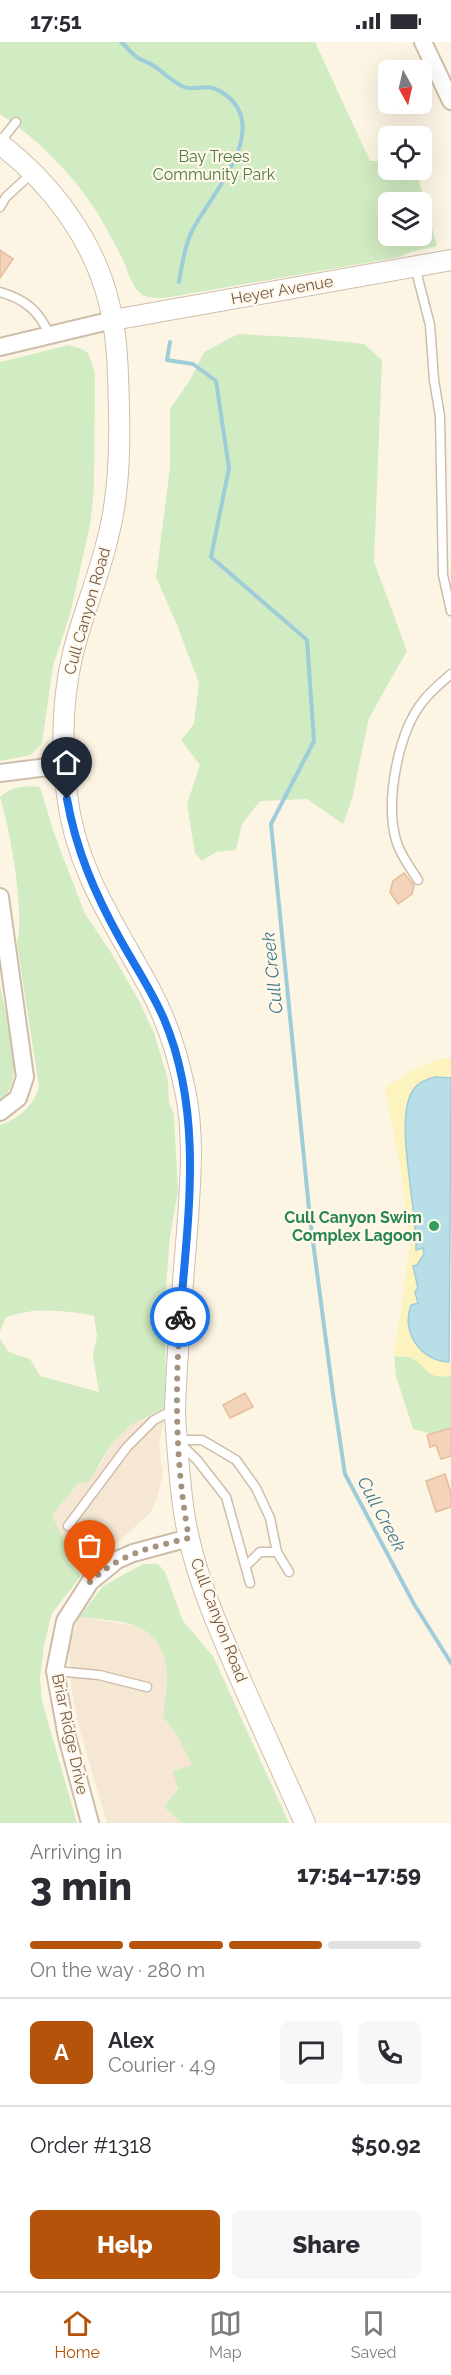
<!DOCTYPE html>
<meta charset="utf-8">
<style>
body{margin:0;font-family:Raleway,sans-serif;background:#f7f7f7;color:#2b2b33;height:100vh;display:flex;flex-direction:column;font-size:22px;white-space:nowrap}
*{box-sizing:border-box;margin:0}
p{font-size:20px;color:#7c7c81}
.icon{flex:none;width:33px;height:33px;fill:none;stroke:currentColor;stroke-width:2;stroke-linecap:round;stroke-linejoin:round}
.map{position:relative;height:1781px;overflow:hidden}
.panel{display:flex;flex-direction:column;background:#fff;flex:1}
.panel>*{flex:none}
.needle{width:39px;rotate:172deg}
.buttons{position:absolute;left:378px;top:18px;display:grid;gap:12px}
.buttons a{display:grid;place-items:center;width:54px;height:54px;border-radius:9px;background:#fff;box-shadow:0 6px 24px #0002;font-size:30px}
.pin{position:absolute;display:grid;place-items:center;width:51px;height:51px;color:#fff;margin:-62px -26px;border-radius:50% 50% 50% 0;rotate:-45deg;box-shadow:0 0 6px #0007}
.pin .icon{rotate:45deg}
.courier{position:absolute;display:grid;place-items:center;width:60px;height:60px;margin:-30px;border:4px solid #1a73e8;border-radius:50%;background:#fff;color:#222;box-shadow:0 2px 8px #0007}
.overview em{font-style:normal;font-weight:800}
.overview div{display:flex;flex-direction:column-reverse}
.overview{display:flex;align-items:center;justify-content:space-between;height:102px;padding:0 30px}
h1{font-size:39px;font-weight:800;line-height:45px}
.bar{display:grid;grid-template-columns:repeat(4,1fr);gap:9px 6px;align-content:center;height:72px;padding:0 30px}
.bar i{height:8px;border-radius:4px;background:#e1e1e2}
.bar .active{background:#b45309}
.bar p{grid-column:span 4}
.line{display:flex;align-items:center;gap:15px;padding:0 30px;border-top:2px solid #e1e1e2}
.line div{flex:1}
.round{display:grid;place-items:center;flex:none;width:63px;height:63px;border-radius:9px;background:#f7f7f7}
.button{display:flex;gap:12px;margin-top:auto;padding:12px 30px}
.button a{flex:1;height:69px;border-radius:9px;background:#b45309;color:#fff;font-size:24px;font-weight:800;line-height:69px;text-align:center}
.button a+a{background:#f7f7f7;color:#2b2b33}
.status{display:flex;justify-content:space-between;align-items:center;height:42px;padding:0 30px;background:#fff;direction:ltr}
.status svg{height:16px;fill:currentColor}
.menu{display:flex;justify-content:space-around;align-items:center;height:84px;border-top:2px solid #e1e1e2;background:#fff;font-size:16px;color:#7c7c81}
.menu a{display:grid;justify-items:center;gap:3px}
.menu .active{color:#b45309}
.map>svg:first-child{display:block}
.residential{fill:#f5e7d3}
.green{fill:#d1ebc2;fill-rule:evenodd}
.sand{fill:#fdf3be}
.water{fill:#b8dee7;stroke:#9ecdd9;stroke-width:1.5}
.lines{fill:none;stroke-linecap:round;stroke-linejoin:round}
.stream{stroke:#9ecdd9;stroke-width:4}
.building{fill:#f3d4bb;stroke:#e6bc9b;stroke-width:1.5}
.service-casing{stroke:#cfbdab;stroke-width:11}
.minor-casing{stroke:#cfbdab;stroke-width:20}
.tertiary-casing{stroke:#cfbdab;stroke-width:22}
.service{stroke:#fff;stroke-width:8}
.minor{stroke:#fff;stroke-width:16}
.tertiary{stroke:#fff;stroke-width:20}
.done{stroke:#a5927f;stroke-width:6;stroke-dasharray:0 10.8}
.route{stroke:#1a73e8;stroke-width:8}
.leisure-dot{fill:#2e9e5b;stroke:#fff8eb;stroke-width:2}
.labels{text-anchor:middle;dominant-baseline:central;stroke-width:4.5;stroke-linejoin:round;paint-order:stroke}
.park-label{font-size:16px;fill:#4f7d41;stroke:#fff8eb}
.street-label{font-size:16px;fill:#765c49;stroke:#fff8eb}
.leisure-label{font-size:16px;font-weight:bold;fill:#27864d;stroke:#fff8eb;text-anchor:end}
.water-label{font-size:18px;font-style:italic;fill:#417a8b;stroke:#fff8eb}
</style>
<div class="status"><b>17:51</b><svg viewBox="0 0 49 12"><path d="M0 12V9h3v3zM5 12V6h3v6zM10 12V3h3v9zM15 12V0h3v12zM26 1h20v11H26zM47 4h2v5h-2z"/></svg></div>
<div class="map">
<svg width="451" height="1781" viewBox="0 0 451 1781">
<rect width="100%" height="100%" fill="#fdf5e4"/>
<g class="residential">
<polygon points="166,1365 159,1404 163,1432 157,1456 151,1470 81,1534 52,1473 78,1441 100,1424 112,1401 131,1383"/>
<polygon points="79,1575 137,1584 159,1600 166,1622 168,1643 163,1675 176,1691 192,1723 164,1765 182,1781 107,1781 80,1689 71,1645 69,1604"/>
</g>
<g class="green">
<path d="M 0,0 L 315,0 L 370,119 L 388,119 L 388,128 L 416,128 L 437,204 L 411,210 L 400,215 L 165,256 C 156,256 146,257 139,250 C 131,242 129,232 125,222 C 118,207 109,192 101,177 C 77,136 39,98 0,72 ZM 388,160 L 422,160 L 422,194 L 388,194 Z"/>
<polygon points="238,292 309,296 364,302 382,318 374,520 407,609 369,676 352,757 343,782 307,757 260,759 242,782 236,808 216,810 202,819 195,811 187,762 200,723 181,698 194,682 199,641 177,583 156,535 170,426 170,367 190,338 204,310"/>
<polygon points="69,303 82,307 88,311 95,331 94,446 90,483 70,572 53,624 42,701 31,713 0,719 0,320"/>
<path d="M 32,744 L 40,745 L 55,794 L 85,872 L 112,912 L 139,959 L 154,991 L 168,1038 L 169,1061 L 174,1072 L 178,1149 L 170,1194 L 165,1257 L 166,1365 L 131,1383 L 112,1401 L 89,1440 L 78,1441 L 52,1473 L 81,1534 L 52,1571 L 44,1603 L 40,1636 L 42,1659 L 77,1781 L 0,1781 L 0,1297 L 9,1310 L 30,1317 L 40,1334 L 99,1350 L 93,1314 L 97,1293 L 94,1274 C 64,1268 36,1265 6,1275 L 0,1289 L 0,1083 C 19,1077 34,1063 39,1045 L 17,901 C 25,870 10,787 0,755 C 9,746 19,745 32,744 Z"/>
<path d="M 0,943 C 5,974 29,1038 0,1059 Z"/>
<path d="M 394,1314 C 398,1315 405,1314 409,1315 C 426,1321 427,1340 451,1333 L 451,1386 L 432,1392 L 413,1387 L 396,1334 Z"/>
<path d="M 143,1522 L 158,1522 L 165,1530 L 183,1579 L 213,1614 L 289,1781 L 182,1781 L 164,1765 L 178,1746 L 173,1729 L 192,1723 L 176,1691 L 163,1675 C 168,1641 175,1604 138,1585 C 124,1578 95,1577 79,1575 L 103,1544 Z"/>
</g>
<path class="sand" d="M 442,1016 L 451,1017 L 451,1036 L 436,1035 L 405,1085 L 415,1175 L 416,1208 L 423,1206 C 424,1214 421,1221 413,1225 L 418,1246 L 415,1250 C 423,1276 451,1308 451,1333 C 427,1340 426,1321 409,1315 C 405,1314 398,1315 394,1314 L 410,1204 L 402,1137 L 385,1046 L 412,1028 Z"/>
<path class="water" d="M 435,1035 L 451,1036 L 449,1320 C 421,1319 401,1291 411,1263 L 418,1261 L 415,1250 L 418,1246 L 413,1224 L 417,1223 L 424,1212 L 423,1206 L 416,1208 C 418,1169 394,1079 412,1050 C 418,1040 425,1038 435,1035 Z"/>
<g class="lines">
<g class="stream">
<path d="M 121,0 C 127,5 132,12 138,16 C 143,19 149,20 154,24 C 163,30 174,41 184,45 C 197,50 206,39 223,51 C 274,85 212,151 193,187 C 185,203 182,222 179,240"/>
<polyline points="170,300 167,318 193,322 216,339 229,426 211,515 307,598 314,699 271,782 310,1177 333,1352 345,1432 414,1562 451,1621"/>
</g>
</g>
<g class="building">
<polygon points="0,208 13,217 0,236"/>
<polygon points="404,831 414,844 412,852 398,862 390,850 393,839"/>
<polygon points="245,1351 253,1365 230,1376 223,1363"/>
<polygon points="451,1386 451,1414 441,1417 436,1403 430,1405 427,1393"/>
<polygon points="445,1432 451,1451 451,1465 436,1470 426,1439"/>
</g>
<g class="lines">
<defs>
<g id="service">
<polyline points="0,100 16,80"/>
<polyline points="0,165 6,155 32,131"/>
<polyline points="415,225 430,283 434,338 440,374 443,533 451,569"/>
<path d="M 0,250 C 25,257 39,269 49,292"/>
<path d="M 418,838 C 410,825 400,813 396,798 C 385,759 398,689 424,658 C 432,648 442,640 451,632"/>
<polyline points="68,1484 127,1405 154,1378 175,1367"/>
<polyline points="246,1524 260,1510 277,1510"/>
<polyline points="250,1541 226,1455 197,1418 177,1398 202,1398 236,1418 256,1446 270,1476 277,1510 289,1530"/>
<polyline points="55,1629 99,1633 147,1645"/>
</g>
<g id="minor">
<polyline points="423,0 451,59"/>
<polyline points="0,305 113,278"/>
<polyline points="0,731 63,723"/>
<polyline points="0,855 25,1035 18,1056 0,1070"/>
<polyline points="90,1781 67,1695 55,1629 65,1579 90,1540 117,1518 133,1511 189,1496"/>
</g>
<g id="tertiary">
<path d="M 0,102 C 51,141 94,198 109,261 C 118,295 118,332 119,367 C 120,409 119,451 109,491 C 100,532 83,571 73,611 C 62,657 61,705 67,753 C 76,829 115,882 150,947 C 167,979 178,1013 185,1048 C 195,1094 190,1144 187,1190 C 182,1250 177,1309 175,1368 C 175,1383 177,1398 178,1413 C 180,1439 182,1466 188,1492 C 199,1544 222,1594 243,1643 C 264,1689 284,1735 305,1781"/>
<polyline points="113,278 451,218"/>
</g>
</defs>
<use href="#service" class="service-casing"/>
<use href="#minor" class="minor-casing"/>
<use href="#tertiary" class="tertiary-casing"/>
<use href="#service" class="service"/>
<use href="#minor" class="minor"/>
<use href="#tertiary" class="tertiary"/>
</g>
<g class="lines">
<path class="done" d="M 90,1540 C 121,1511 149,1506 189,1496 C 175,1422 175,1349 180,1275"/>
<path class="route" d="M 67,757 C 76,808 95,852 120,897 C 135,924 152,949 164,977 C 204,1072 188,1175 180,1275"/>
</g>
<circle class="leisure-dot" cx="434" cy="1184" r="6"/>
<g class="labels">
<g class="park-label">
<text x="214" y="114">Bay Trees<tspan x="214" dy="18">Community Park</tspan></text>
</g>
<g class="street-label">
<text transform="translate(282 248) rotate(-10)">Heyer Avenue</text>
<text transform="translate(87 569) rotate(-74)">Cull Canyon Road</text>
<text transform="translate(219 1578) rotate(69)">Cull Canyon Road</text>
<text transform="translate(70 1692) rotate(78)">Briar Ridge Drive</text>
</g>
<g class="leisure-label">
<text x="422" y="1175">Cull Canyon Swim<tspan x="422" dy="18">Complex Lagoon</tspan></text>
</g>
<g class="water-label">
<text transform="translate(272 931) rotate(-96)">Cull Creek</text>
<text transform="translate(382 1472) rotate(62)">Cull Creek</text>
</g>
</g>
</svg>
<div class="buttons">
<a><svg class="needle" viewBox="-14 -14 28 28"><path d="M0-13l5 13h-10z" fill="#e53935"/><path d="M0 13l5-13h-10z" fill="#7c7c81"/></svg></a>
<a><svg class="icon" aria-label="locate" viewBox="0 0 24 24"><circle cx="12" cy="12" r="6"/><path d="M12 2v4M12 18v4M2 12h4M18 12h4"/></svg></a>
<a><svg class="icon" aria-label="layers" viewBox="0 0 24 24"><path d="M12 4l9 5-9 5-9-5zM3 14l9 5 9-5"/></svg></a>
</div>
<div class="pin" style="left:90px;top:1540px;background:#ea580c"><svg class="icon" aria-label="bag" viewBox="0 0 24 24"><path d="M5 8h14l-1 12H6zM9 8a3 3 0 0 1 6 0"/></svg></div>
<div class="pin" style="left:67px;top:757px;background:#1f2937"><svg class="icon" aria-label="home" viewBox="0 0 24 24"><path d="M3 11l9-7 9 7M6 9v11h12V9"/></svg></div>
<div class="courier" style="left:180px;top:1275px"><svg class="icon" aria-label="bike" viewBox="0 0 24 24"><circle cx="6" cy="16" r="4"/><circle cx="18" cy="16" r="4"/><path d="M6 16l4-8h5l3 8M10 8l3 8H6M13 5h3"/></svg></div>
</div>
<section class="panel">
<div class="overview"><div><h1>3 min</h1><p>Arriving in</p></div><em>17:54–17:59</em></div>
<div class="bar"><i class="active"></i><i class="active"></i><i class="active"></i><i></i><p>On the way · 280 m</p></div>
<div class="line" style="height:108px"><b class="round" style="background:#b45309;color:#fff">A</b><div><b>Alex</b><p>Courier · 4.9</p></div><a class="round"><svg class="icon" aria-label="chat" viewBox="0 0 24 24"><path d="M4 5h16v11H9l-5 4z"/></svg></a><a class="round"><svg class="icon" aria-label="phone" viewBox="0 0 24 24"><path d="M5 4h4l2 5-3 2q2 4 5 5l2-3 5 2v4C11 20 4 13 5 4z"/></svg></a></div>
<div class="line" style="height:78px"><div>Order #1318</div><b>$50.92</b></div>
<div class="button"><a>Help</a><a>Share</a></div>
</section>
<nav class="menu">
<a class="active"><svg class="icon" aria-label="home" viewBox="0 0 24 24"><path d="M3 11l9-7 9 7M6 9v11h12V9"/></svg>Home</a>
<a><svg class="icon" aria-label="map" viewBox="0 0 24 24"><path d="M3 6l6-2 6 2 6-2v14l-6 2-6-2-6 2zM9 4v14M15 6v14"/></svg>Map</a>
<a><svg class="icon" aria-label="saved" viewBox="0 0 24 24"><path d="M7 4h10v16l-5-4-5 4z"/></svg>Saved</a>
</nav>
